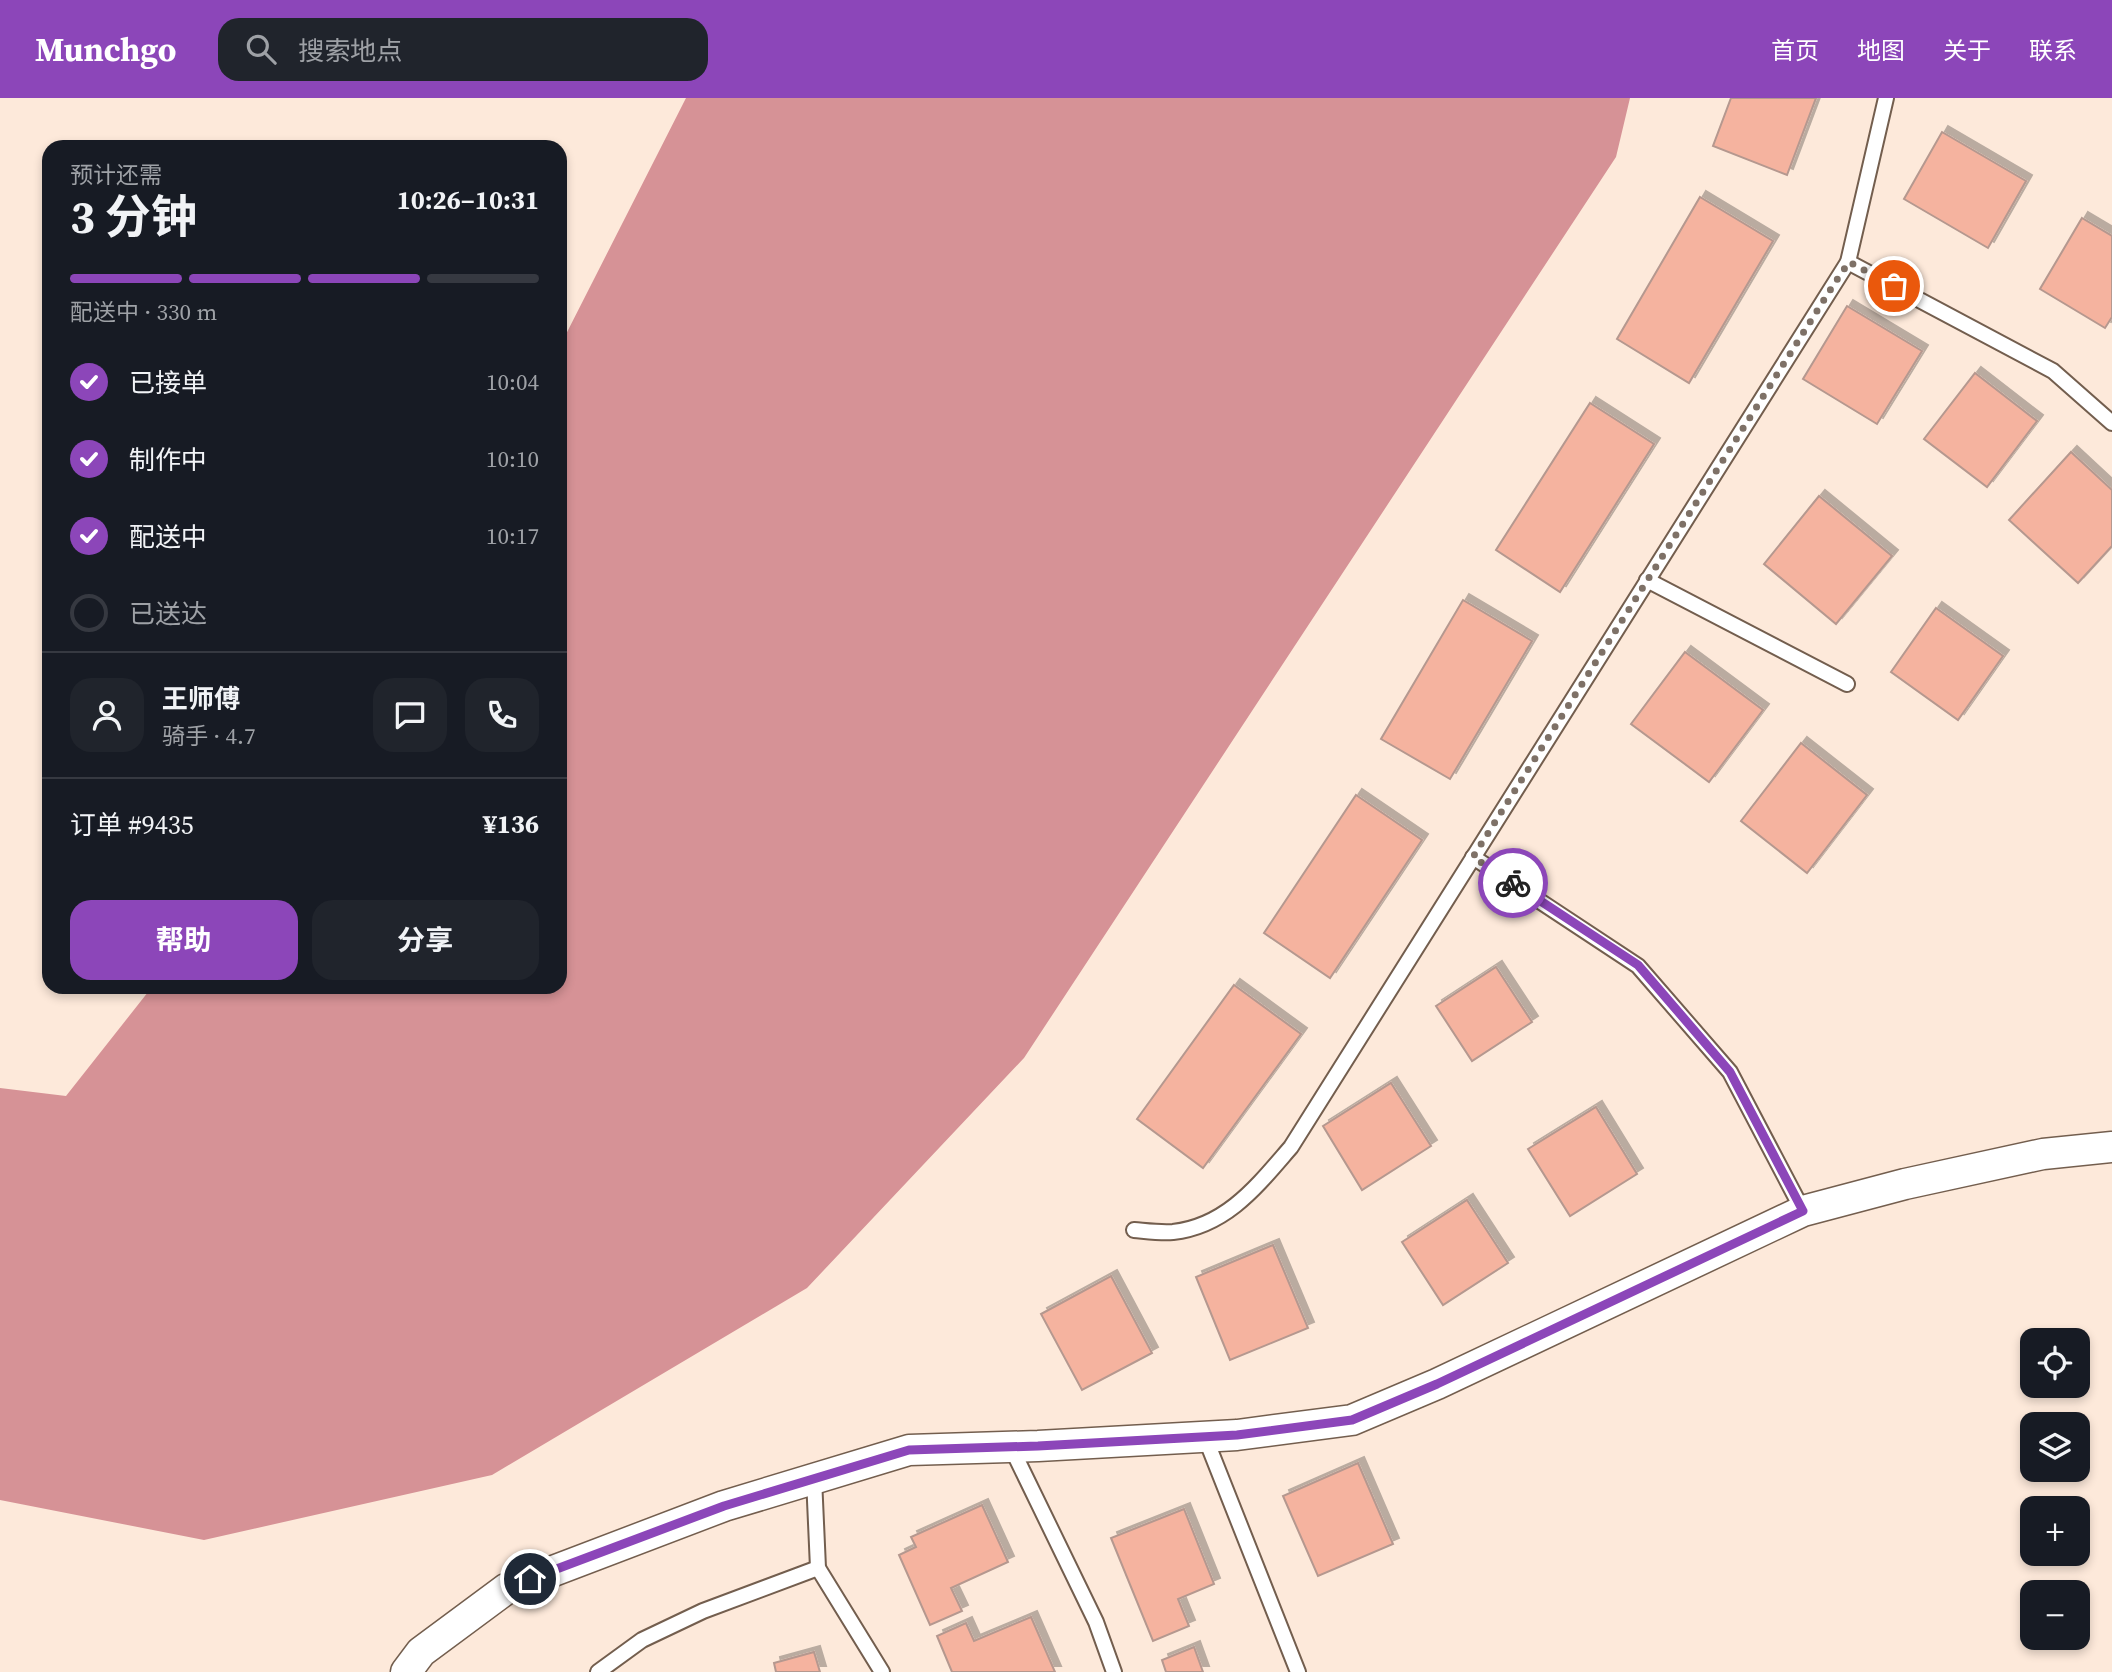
<!DOCTYPE html>
<html lang="zh">
<meta charset="utf-8">
<style>
body{margin:0;font-family:"Source Serif 4","Noto Sans SC",serif;background:#20242c;color:#f1f3f6;height:100vh;display:flex;flex-direction:column;font-size:26px;white-space:nowrap}
*{box-sizing:border-box;margin:0}
p{font-size:23px;color:#9ea1a6}
.icon{flex:none;width:38px;height:38px;fill:none;stroke:currentColor;stroke-width:2;stroke-linecap:round;stroke-linejoin:round}
.map{position:relative;flex:1;overflow:hidden}
.side{position:absolute;left:42px;top:42px;width:525px;height:854px;display:flex;flex-direction:column;background:#171b24;border-radius:21px;box-shadow:0 4px 10px #0003}
.side>*{flex:none}
.buttons{position:absolute;left:2020px;top:1230px;display:grid;gap:14px}
.buttons a{display:grid;place-items:center;width:70px;height:70px;border-radius:14px;background:#171b24;box-shadow:0 4px 10px #0003;font-size:35px}
.pin{position:absolute;display:grid;place-items:center;width:60px;height:60px;color:#fff;margin:-30px;border:4px solid #fff;border-radius:50%;box-shadow:0 2px 7px #0007}
.courier{position:absolute;display:grid;place-items:center;width:70px;height:70px;margin:-35px;border:5px solid #8c46b9;border-radius:50%;background:#fff;color:#222;box-shadow:0 2px 9px #0007}
.headline em{font-style:normal;font-weight:700}
.headline div{display:flex;flex-direction:column-reverse}
.headline{display:flex;align-items:center;justify-content:space-between;height:119px;padding:0 28px}
h1{font-size:46px;font-weight:700;line-height:52px}
.bar{display:grid;grid-template-columns:repeat(4,1fr);gap:10px 7px;align-content:center;height:84px;padding:0 28px}
.bar i{height:9px;border-radius:5px;background:#363941}
.bar .on{background:#8c46b9}
.bar p{grid-column:span 4}
.line{display:flex;align-items:center;gap:18px;padding:0 28px;border-top:2px solid #363941}
.line div{flex:1}
.round{display:grid;place-items:center;flex:none;width:74px;height:74px;border-radius:21px;background:#20242c}
ol{padding:0 28px;list-style:none}
li{display:flex;align-items:center;gap:21px;height:77px}
li p{margin-inline-start:auto}
li .icon{padding:7px;border-radius:50%;background:#8c46b9;color:#fff;stroke-width:4}
li:last-child{color:#9ea1a6}
li i{width:38px;height:38px;border:4px solid #363941;border-radius:50%}
.cta{display:flex;gap:14px;margin-top:auto;padding:14px 28px}
.cta a{flex:1;height:80px;border-radius:21px;background:#8c46b9;color:#fff;font-size:28px;font-weight:700;line-height:80px;text-align:center}
.cta a+a{background:#20242c;color:#f1f3f6}
header{display:flex;align-items:center;gap:42px;box-sizing:border-box;height:98px;padding:0 35px;background:#8c46b9;color:#fff}
header strong{font-size:33px}
nav{display:flex;gap:38px;margin-inline-start:auto;font-size:24px}
.search{width:490px;height:63px;background:#20242c;display:flex;align-items:center;gap:18px;box-sizing:border-box;padding:0 24px;border-radius:21px;color:#9ea1a6;font-size:26px}
.map>svg:first-child{display:block}
.forest{fill:#d69296}
.building{fill:#f5b39f;stroke:#b5988f;stroke-width:2;filter:url(#shadow)}
.lines{fill:none;stroke-linecap:round;stroke-linejoin:round}
.lane-casing{stroke:#735e4e;stroke-width:18}
.street-casing{stroke:#735e4e;stroke-width:33}
.lane{stroke:#fff;stroke-width:14}
.street{stroke:#fff;stroke-width:30}
.done{stroke:#7e7167;stroke-width:7;stroke-dasharray:0 12.6}
.route{stroke:#8c46b9;stroke-width:9}
</style>
<header>
<strong>Munchgo</strong>
<div class="search"><svg class="icon" aria-label="search" viewBox="0 0 24 24"><circle cx="10" cy="10" r="6"/><path d="M15 15l6 6"/></svg>搜索地点</div>
<nav><a>首页</a><a>地图</a><a>关于</a><a>联系</a></nav>
</header>
<div class="map">
<svg width="2112" height="1574" viewBox="0 0 2112 1574">
<defs>
<filter id="shadow"><feDropShadow dx="6" dy="-6" stdDeviation="0" flood-color="#0004"/></filter>
</defs>
<rect width="100%" height="100%" fill="#fde9da"/>
<polygon class="forest" points="686,0 1630,0 1616,59 1024,960 807,1190 492,1377 204,1442 0,1402 0,990 66,998 152,889 560,889 560,248"/>
<g class="building">
<polygon points="1731,0 1816,0 1787,77 1713,48"/>
<polygon points="1942,34 2026,83 1988,150 1904,101"/>
<polygon points="1700,99 1773,143 1689,285 1617,241"/>
<polygon points="2082,120 2112,138 2112,219 2105,230 2040,191"/>
<polygon points="1847,208 1922,253 1877,326 1803,281"/>
<polygon points="1975,275 2037,323 1987,389 1924,341"/>
<polygon points="1590,305 1654,346 1560,494 1496,452"/>
<polygon points="2071,354 2112,392 2112,448 2078,485 2009,422"/>
<polygon points="1819,398 1892,458 1836,526 1764,466"/>
<polygon points="1463,502 1532,543 1450,681 1381,641"/>
<polygon points="1936,510 2003,558 1958,622 1891,574"/>
<polygon points="1685,554 1763,612 1709,684 1631,626"/>
<polygon points="1801,645 1867,697 1807,775 1741,723"/>
<polygon points="1356,697 1422,742 1330,880 1264,835"/>
<polygon points="1496,869 1532,924 1472,963 1436,908"/>
<polygon points="1234,887 1301,936 1203,1070 1137,1021"/>
<polygon points="1391,985 1431,1048 1362,1092 1323,1028"/>
<polygon points="1596,1009 1637,1076 1570,1118 1528,1051"/>
<polygon points="1467,1102 1508,1165 1443,1207 1402,1144"/>
<polygon points="1273,1147 1308,1230 1230,1262 1196,1179"/>
<polygon points="1111,1178 1152,1255 1082,1292 1041,1216"/>
<polygon points="1358,1365 1393,1446 1318,1478 1283,1398"/>
<polygon points="982,1407 1008,1464 951,1490 962,1513 930,1527 899,1457 916,1449 911,1439"/>
<polygon points="1184,1411 1214,1486 1178,1501 1189,1528 1153,1543 1111,1440"/>
<polygon points="1031,1519 1055,1574 952,1574 937,1538 966,1525 974,1543"/>
<polygon points="1194,1549 1203,1574 1166,1574 1162,1562"/>
<polygon points="814,1554 820,1574 776,1574 774,1565"/>
</g>
<g class="lines">
<defs>
<g id="lane">
<polyline points="1848,164 2053,273 2112,325"/>
<polyline points="1647,482 1847,586"/>
<polyline points="1473,759 1638,868 1730,974 1803,1113"/>
<path d="M 1134,1132 C 1146,1133 1160,1135 1173,1134 C 1227,1128 1258,1087 1291,1049 L 1848,164 L 1886,0"/>
<polyline points="1205,1339 1298,1574"/>
<polyline points="1011,1349 1096,1524 1114,1574"/>
<polyline points="814,1380 818,1470 882,1574"/>
<polyline points="598,1574 642,1542 703,1513 818,1470"/>
</g>
<polyline id="street" points="406,1574 421,1554 506,1491 724,1408 909,1352 1038,1348 1237,1337 1352,1322 1437,1286 1803,1113 1905,1086 2043,1056 2112,1049"/>
</defs>
<use href="#lane" class="lane-casing"/>
<use href="#street" class="street-casing"/>
<use href="#lane" class="lane"/>
<use href="#street" class="street"/>
</g>
<g class="lines">
<polyline class="done" points="1513,785 1473,759 1834,186 1849,164 1894,188"/>
<polyline class="route" points="530,1481 724,1408 909,1352 1038,1348 1237,1337 1352,1322 1437,1286 1803,1113 1730,974 1638,867 1513,785"/>
</g>
</svg>
<div class="buttons">
<a><svg class="icon" aria-label="locate" viewBox="0 0 24 24"><circle cx="12" cy="12" r="6"/><path d="M12 2v4M12 18v4M2 12h4M18 12h4"/></svg></a>
<a><svg class="icon" aria-label="layers" viewBox="0 0 24 24"><path d="M12 4l9 5-9 5-9-5zM3 14l9 5 9-5"/></svg></a>
<a>+</a>
<a>−</a>
</div>
<div class="pin" style="left:1894px;top:188px;background:#ea580c"><svg class="icon" aria-label="bag" viewBox="0 0 24 24"><path d="M5 8h14l-1 12H6zM9 8a3 3 0 0 1 6 0"/></svg></div>
<div class="pin" style="left:530px;top:1481px;background:#1f2937"><svg class="icon" aria-label="home" viewBox="0 0 24 24"><path d="M3 11l9-7 9 7M6 9v11h12V9"/></svg></div>
<div class="courier" style="left:1513px;top:785px"><svg class="icon" aria-label="bike" viewBox="0 0 24 24"><circle cx="6" cy="16" r="4"/><circle cx="18" cy="16" r="4"/><path d="M6 16l4-8h5l3 8M10 8l3 8H6M13 5h3"/></svg></div>
<section class="side">
<div class="headline"><div><h1>3 分钟</h1><p>预计还需</p></div><em>10:26–10:31</em></div>
<div class="bar"><i class="on"></i><i class="on"></i><i class="on"></i><i></i><p>配送中 · 330 m</p></div>
<ol>
<li><svg class="icon" aria-label="check" viewBox="0 0 24 24"><path d="M5 12l5 5 9-10"/></svg>已接单<p>10:04</p></li>
<li><svg class="icon" aria-label="check" viewBox="0 0 24 24"><path d="M5 12l5 5 9-10"/></svg>制作中<p>10:10</p></li>
<li><svg class="icon" aria-label="check" viewBox="0 0 24 24"><path d="M5 12l5 5 9-10"/></svg>配送中<p>10:17</p></li>
<li><i></i>已送达</li>
</ol>
<div class="line" style="height:126px"><a class="round"><svg class="icon" aria-label="person" viewBox="0 0 24 24"><circle cx="12" cy="8" r="4"/><path d="M4 21q1-7 8-7t8 7"/></svg></a><div><b>王师傅</b><p>骑手 · 4.7</p></div><a class="round"><svg class="icon" aria-label="chat" viewBox="0 0 24 24"><path d="M4 5h16v11H9l-5 4z"/></svg></a><a class="round"><svg class="icon" aria-label="phone" viewBox="0 0 24 24"><path d="M5 4h4l2 5-3 2q2 4 5 5l2-3 5 2v4C11 20 4 13 5 4z"/></svg></a></div>
<div class="line" style="height:91px"><div>订单 #9435</div><b>¥136</b></div>
<div class="cta"><a>帮助</a><a>分享</a></div>
</section>
</div>
